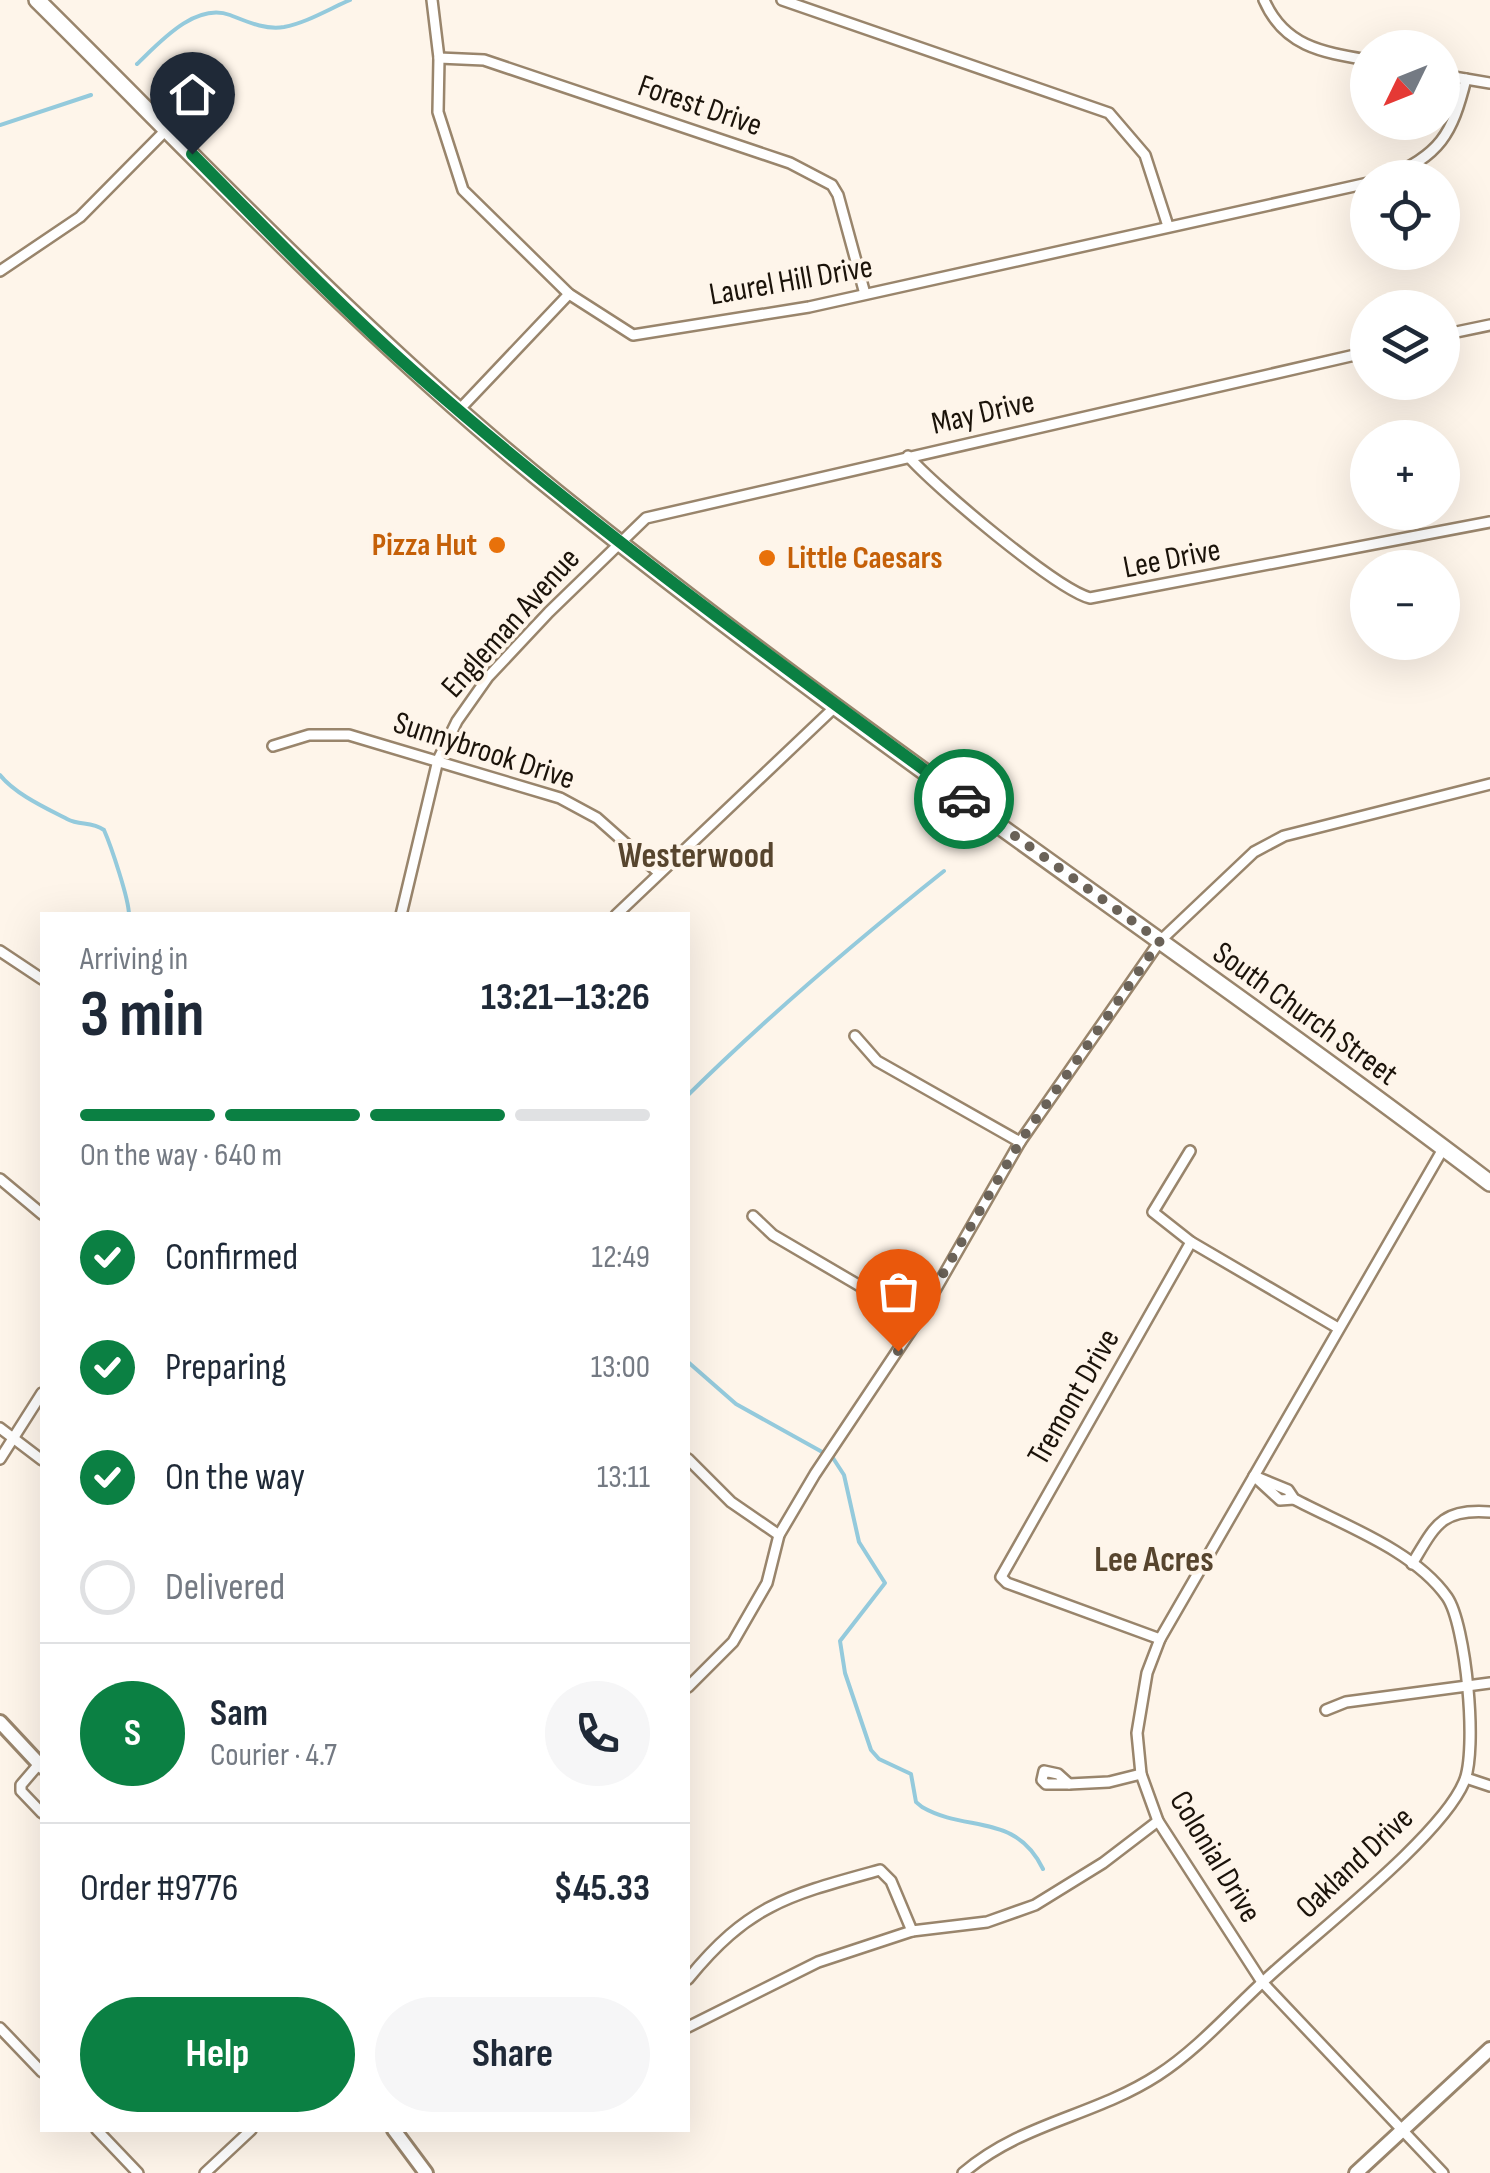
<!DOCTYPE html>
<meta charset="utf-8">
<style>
body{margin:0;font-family:"Sofia Sans Condensed",sans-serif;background:#f6f6f7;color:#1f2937;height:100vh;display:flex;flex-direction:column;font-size:38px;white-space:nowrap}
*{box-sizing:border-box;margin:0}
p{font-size:32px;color:#747a83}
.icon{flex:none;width:55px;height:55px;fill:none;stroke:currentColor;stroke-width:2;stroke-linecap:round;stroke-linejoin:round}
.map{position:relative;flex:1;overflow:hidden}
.sheet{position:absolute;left:40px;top:912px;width:650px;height:1220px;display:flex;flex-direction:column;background:#fff;border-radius:0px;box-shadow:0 10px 40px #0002}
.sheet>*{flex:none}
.needle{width:65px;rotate:227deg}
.tools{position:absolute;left:1350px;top:30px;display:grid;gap:20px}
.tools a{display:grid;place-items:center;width:110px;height:110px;border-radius:50%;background:#fff;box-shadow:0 10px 40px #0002;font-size:50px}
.pin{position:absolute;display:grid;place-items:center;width:85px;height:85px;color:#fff;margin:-102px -42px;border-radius:50% 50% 50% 0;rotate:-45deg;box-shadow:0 0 10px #0007}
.pin .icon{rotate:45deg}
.courier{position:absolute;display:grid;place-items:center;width:100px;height:100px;margin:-50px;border:8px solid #0b8043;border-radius:50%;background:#fff;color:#222;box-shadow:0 2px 12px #0007}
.overview em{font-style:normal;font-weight:700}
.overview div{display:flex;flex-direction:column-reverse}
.overview{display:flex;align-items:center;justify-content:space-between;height:170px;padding:0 40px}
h1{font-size:65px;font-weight:700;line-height:75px}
.bar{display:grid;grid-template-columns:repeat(4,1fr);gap:15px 10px;align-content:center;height:120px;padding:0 40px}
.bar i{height:12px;border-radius:8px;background:#e0e1e3}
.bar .current{background:#0b8043}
.bar p{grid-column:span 4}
.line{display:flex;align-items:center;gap:25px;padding:0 40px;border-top:2px solid #e0e1e3}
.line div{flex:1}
.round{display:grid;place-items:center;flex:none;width:105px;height:105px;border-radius:52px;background:#f6f6f7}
ol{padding:0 40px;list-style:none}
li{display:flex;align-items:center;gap:30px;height:110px}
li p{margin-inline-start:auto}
li .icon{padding:10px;border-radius:50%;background:#0b8043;color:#fff;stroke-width:4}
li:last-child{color:#747a83}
li i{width:55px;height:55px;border:5px solid #e0e1e3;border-radius:50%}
.cta{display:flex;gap:20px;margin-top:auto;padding:20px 40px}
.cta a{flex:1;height:115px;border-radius:60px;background:#0b8043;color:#fff;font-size:40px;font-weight:700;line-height:115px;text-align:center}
.cta a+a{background:#f6f6f7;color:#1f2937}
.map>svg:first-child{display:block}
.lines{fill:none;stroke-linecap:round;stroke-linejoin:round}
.stream{stroke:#94cadc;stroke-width:4}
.street-casing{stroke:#99856c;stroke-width:14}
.secondary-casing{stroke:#99856c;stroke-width:18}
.primary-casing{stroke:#99856c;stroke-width:20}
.street{stroke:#fff;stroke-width:9}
.secondary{stroke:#fff;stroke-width:12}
.primary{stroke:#fff;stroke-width:15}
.done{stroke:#6a6258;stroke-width:10;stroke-dasharray:0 18}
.route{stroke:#0b8043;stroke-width:12}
.food-dot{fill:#e8710a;stroke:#fef5ea;stroke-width:4}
.labels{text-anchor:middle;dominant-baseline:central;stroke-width:8;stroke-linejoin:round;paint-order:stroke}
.street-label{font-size:32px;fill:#1b130a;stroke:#fef5ea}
.food-label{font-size:32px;font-weight:bold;fill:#c56008;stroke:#fef5ea;text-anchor:end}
.neighbourhood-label{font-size:35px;font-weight:bold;fill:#57452e;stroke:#fef5ea}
</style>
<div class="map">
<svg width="1490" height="2173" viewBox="0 0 1490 2173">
<rect width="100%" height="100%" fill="#fef5ea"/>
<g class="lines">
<g class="stream">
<path d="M 137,64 C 159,43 195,2 230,15 C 248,22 265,30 284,27 C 306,23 329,9 350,0"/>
<polyline points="0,125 91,95"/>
<path d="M 0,775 C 15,794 46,808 67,819 C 80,826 91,821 104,830 C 111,846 129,899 129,915"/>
<path d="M 688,1095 C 769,1015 855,942 944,871"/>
<path d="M 688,1362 L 736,1404 L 833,1458 L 844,1475 L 859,1542 L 885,1583 L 840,1641 L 845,1673 L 871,1750 L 879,1759 L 911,1774 L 916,1802 L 922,1807 C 967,1833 1015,1812 1043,1869"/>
</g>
<defs>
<g id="street">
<polyline points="432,0 439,58 438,112 463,190 569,294 633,335 809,307 1368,183"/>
<polyline points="782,0 1109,113 1145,155 1168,226"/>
<path d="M 1264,0 C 1284,46 1321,52 1368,60"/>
<polyline points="439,58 484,60 790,163 832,185 838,195 865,294"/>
<polyline points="1442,75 1490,83"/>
<path d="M 1386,178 C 1440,155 1452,135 1466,79"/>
<polyline points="0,271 80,217 167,129"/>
<polyline points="1442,335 1490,325"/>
<polyline points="459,410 569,294"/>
<path d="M 908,456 C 934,486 1056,589 1090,598 L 1490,522"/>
<polyline points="273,746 309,735 349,735 560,798 597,818 659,873"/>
<polyline points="401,915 438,760 457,721 488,677 549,612 646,518 1368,352"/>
<polyline points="616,915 836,706"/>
<polyline points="0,951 42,979"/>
<polyline points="855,1036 877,1061 1020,1142"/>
<polyline points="1190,1151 1153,1212 1191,1242 1338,1328"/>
<polyline points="0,1179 42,1214"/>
<polyline points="753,1216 773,1235 918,1320"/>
<polyline points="0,1428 42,1460"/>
<polyline points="0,1459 42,1393"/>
<polyline points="688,1459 731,1502 779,1535"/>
<polyline points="1256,1478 1280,1500 1294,1499"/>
<path d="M 1412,1564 C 1435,1526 1441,1508 1490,1512"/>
<polyline points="1160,1639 1007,1583 1001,1577 1191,1242"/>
<polyline points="688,1687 733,1642 767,1583 779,1535 815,1474 918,1320 1020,1142 1160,941 1254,852 1284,836 1490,784"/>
<polyline points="1326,1710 1346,1702 1490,1683"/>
<polyline points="39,1764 21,1785 21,1791 42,1813"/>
<polygon points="1044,1771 1058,1774 1069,1784 1046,1784 1042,1780"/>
<polyline points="1466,1778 1490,1786"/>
<polyline points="1069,1784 1109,1782 1141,1774"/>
<path d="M 688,1979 C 749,1904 789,1895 880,1870 L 891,1881 L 912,1931"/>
<polyline points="688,2027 818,1962 912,1931 987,1922 1035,1905 1103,1863 1158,1821"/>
<polyline points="0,2028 42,2072"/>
<polyline points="97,2130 138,2173"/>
<polyline points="205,2173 251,2130"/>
<path d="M 963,2173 C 1023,2122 1093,2117 1158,2075 C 1198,2049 1231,2011 1266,1979 C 1314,1934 1441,1837 1464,1782 C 1478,1751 1466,1624 1447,1597 C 1414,1550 1343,1525 1294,1499 L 1288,1490 L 1254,1476"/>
<polyline points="1443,2173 1262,1982 1158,1821 1141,1774 1137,1733 1147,1673 1160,1639 1443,1149"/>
</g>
<g id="secondary">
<polyline points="0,1722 42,1767"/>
<polyline points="394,2130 426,2173"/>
<polyline points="1356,2173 1490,2049"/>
</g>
<path id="primary" d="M 37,0 C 207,168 370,343 557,493 C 858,736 1182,949 1490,1183"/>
</defs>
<use href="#street" class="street-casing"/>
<use href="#secondary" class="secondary-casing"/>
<use href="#primary" class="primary-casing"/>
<use href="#street" class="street"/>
<use href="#secondary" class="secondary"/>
<use href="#primary" class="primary"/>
</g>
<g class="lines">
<polyline class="done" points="898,1351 1020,1142 1160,941 964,799"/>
<path class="route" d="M 192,154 C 266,229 340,307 420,377 C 593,529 779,663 964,799"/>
</g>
<g class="food-dot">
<circle cx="497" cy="545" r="10"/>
<circle cx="767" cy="558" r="10"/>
</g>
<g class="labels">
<g class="street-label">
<text transform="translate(700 106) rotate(19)">Forest Drive</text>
<text transform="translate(791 281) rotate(-10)">Laurel Hill Drive</text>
<text transform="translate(983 413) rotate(-13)">May Drive</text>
<text transform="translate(1172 559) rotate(-11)">Lee Drive</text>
<text transform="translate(511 623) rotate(-48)">Engleman Avenue</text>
<text transform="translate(484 751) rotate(18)">Sunnybrook Drive</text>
<text transform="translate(1305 1014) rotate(36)">South Church Street</text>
<text transform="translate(1074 1397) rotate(-60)">Tremont Drive</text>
<text transform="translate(1215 1857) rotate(59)">Colonial Drive</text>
<text transform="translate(1355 1863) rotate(-43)">Oakland Drive</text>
</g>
<g class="food-label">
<text x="477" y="545">Pizza Hut</text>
<text x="787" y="558" text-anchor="start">Little Caesars</text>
</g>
<g class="neighbourhood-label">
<text x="696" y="856">Westerwood</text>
<text x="1154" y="1560">Lee Acres</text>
</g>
</g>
</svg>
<div class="tools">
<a><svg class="needle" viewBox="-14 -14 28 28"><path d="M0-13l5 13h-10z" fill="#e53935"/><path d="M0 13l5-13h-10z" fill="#747a83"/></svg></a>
<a><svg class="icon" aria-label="locate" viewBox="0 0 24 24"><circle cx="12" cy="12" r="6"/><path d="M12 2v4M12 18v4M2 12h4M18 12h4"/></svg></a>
<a><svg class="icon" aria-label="layers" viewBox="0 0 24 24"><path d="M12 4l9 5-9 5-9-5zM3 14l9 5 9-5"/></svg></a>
<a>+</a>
<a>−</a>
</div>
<div class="pin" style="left:898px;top:1351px;background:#ea580c"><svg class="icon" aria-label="bag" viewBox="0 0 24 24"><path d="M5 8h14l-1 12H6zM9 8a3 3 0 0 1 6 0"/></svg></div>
<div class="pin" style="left:192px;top:154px;background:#1f2937"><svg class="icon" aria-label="home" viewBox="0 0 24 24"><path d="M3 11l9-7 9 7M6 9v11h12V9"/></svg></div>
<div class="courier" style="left:964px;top:799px"><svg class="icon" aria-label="car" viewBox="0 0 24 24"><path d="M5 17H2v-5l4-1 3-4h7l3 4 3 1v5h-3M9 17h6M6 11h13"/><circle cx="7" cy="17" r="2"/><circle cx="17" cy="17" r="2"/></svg></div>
<section class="sheet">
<div class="overview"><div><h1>3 min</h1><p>Arriving in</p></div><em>13:21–13:26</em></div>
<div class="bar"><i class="current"></i><i class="current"></i><i class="current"></i><i></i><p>On the way · 640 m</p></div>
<ol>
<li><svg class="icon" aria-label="check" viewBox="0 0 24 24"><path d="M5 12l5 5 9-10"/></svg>Confirmed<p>12:49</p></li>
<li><svg class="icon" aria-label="check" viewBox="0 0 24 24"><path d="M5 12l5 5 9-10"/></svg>Preparing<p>13:00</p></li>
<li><svg class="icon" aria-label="check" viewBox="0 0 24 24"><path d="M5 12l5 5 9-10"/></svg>On the way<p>13:11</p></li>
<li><i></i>Delivered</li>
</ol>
<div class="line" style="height:180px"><b class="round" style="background:#0b8043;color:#fff">S</b><div><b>Sam</b><p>Courier · 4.7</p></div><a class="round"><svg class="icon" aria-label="phone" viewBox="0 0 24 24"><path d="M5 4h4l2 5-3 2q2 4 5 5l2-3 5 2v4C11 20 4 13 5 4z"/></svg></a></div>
<div class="line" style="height:130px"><div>Order #9776</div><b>$45.33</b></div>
<div class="cta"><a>Help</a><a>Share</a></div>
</section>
</div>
